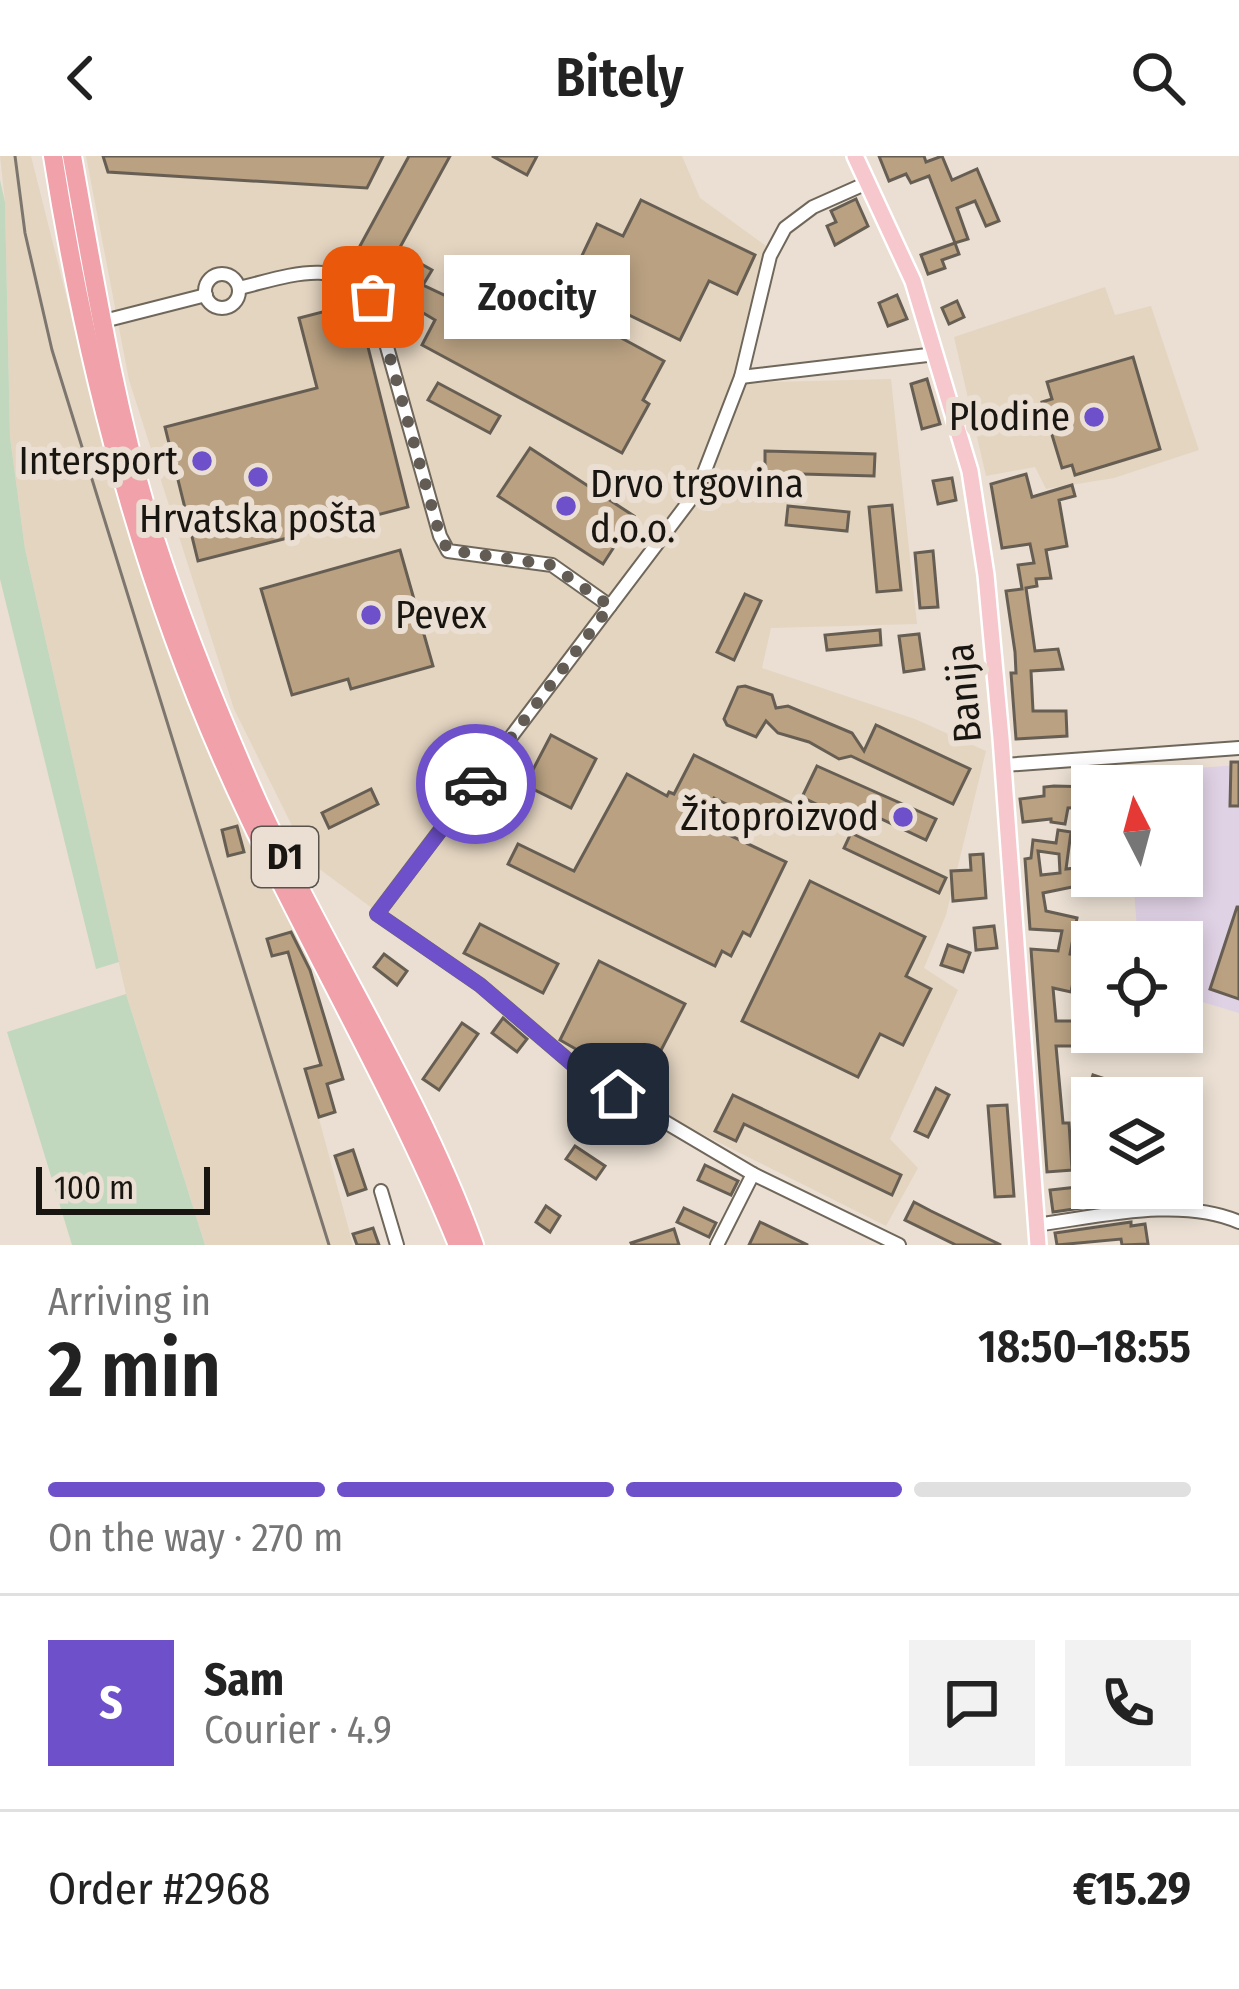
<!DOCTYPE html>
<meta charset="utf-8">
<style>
body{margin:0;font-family:"Fira Sans Condensed",sans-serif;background:#f2f2f2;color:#222;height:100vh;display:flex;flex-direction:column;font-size:45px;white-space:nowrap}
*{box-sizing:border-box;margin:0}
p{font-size:39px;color:#767676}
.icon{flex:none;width:66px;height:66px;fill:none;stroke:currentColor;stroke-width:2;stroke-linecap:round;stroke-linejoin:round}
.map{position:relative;height:1089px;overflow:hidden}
.drawer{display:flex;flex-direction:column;background:#fff;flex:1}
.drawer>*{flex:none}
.needle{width:78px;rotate:354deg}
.tools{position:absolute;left:1071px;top:609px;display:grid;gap:24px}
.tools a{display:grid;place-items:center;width:132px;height:132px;border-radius:0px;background:#fff;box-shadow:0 6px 18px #0003;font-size:60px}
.scale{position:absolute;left:36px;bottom:30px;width:174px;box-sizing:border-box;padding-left:12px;border:6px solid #191511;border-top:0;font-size:33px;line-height:42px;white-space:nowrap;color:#191511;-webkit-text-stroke:9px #eadfd2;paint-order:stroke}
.pin{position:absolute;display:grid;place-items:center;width:102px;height:102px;color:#fff;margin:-51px;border-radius:24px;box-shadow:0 6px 18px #0006}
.courier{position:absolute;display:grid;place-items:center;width:120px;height:120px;margin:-60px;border:9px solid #6e50ca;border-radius:50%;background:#fff;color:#222;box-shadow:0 3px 15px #0007}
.bubble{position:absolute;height:84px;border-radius:0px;background:#fff;box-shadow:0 6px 18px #0003;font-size:39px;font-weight:600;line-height:84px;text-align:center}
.summary em{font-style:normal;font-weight:600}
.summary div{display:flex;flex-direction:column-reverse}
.summary{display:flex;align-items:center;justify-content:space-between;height:204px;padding:0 48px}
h1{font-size:78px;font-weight:600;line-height:90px}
.bar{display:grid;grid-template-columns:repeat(4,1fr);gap:18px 12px;align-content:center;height:144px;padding:0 48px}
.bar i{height:15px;border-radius:9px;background:#e0e0e0}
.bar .active{background:#6e50ca}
.bar p{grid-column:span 4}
.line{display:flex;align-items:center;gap:30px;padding:0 48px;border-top:3px solid #e0e0e0}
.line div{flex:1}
.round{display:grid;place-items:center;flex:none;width:126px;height:126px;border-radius:0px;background:#f2f2f2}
header{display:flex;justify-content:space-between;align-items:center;height:156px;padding:0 48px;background:#fff;font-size:54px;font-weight:600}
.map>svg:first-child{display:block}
.built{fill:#e4d5c1}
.industrial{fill:#e0d2e5}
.green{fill:#c1d8bf}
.building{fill:#b9a182;stroke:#675e53;stroke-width:3;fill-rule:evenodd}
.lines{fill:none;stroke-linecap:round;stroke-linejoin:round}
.minor-casing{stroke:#70675b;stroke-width:16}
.major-casing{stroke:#fff;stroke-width:20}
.highway-casing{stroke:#fff;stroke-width:22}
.minor{stroke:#fff;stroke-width:12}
.major{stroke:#f6c7cc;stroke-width:15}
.highway{stroke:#f0a1aa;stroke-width:18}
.rail{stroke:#7d766e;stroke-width:3}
.done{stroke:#625c55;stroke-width:12;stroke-dasharray:0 21.6}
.route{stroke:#6e50ca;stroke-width:15}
.poi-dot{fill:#6e50ca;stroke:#eadfd2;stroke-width:4.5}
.labels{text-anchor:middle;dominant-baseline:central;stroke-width:12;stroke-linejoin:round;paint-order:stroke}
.shield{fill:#eadfd2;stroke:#58524b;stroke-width:3}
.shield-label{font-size:36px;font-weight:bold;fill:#191511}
.poi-label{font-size:39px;fill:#191511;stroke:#eadfd2;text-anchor:end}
.street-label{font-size:39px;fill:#191511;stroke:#eadfd2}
</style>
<header><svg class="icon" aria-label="back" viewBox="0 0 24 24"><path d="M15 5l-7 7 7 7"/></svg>Bitely<svg class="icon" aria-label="search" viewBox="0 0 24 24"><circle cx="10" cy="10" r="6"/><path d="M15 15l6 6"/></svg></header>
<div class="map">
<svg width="1239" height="1089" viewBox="0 0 1239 1089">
<rect width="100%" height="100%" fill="#eadfd2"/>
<g class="built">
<polygon points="0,0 31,0 114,330 166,482 246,682 299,774 343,923 311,933 353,1089 205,1089 126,838 25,393 10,281 5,46"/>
<polygon points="86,0 682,0 700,42 766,90 734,227 891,223 917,468 771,472 762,512 915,563 986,595 946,759 924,812 958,834 890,983 918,1012 886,1070 662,958 558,890 310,706 234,553 129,224"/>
<polygon points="1105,131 1115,159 1151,150 1199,294 1114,322 1046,333 1035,311 986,320 954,181"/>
</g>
<polygon class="industrial" points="1239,609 1239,857 1182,840 1182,786 1138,786 1133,720 1182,720 1182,630 1126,630 1125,617"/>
<g class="green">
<polygon points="0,24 5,46 10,281 25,393 119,806 96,813 0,423"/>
<polygon points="126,838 205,1089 72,1089 7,876"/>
</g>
<g class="building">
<polygon points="103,0 383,0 367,32 108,16"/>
<polygon points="409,0 450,0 398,95 432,114 423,129 474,153 495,114 664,205 643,244 649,248 622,297 422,189 435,164 348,112"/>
<polygon points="492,0 537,0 527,19"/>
<polygon points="879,0 924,0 926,6 942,0 952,24 977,13 999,65 986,70 975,45 957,52 968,83 955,87 929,20 911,27 906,18 889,25"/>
<polygon points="856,43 868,70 835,89 827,70 836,66 831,55"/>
<polygon points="641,44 755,99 737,138 709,125 680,184 568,129 597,68 623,80"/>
<polygon points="955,87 959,98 942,104 945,112 928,118 921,99"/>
<polygon points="897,139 907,163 888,170 879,147"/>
<polygon points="957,145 964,161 949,168 942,152"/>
<polygon points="357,147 408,351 198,405 165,271 317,232 299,162"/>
<polygon points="1133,201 1160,293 1075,319 1072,309 1062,312 1042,246 1052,243 1047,226"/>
<polygon points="927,223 940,268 922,273 911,228"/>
<polygon points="438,227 500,260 490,277 428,244"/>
<polygon points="530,292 634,360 603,408 498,340"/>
<polygon points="765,295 875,298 874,320 765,317"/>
<polygon points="1026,318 1032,341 1072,329 1075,340 1059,344 1067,390 1046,394 1051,422 1036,423 1037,430 1026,432 1035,495 1058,493 1063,513 1031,515 1033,555 1066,555 1067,580 1016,583 1011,517 1016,517 1015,496 1006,435 1022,433 1018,409 1034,407 1030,388 1002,392 991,328"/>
<polygon points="952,322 956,344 938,348 933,325"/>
<polygon points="892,349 901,434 877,436 869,351"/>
<polygon points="788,350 849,356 847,375 786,369"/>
<polygon points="400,394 433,510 351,533 348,523 292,539 261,433"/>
<polygon points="933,395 938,451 920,452 915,397"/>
<polygon points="745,438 761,445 734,504 717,496"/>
<polygon points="880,474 881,489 827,494 825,479"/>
<polygon points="919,478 924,513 904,516 899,480"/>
<polygon points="745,530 772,539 776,552 788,550 852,577 864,595 876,569 970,613 953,648 851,600 839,603 809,586 778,577 766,565 756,581 727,569 724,563 738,531"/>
<polygon points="551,579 596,603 571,652 525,629"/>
<polygon points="694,599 797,650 784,677 714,642 702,666 786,706 750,780 743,776 731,800 722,795 715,810 508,708 518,688 574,715 627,618 667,640 669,636 674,638"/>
<polygon points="1231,606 1239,606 1239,650 1230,650"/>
<polygon points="817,610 936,663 926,684 860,653 853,666 802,641"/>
<polygon points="1054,630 1092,631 1092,651 1068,652 1065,668 1051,666 1051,663 1023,666 1020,643 1044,640 1044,631"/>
<polygon points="371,633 378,648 329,672 322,657"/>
<polygon points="237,670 244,696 228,700 222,674"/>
<path d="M 1058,674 L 1071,676 L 1066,713 L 1076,712 L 1077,730 L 1043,737 L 1046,755 L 1077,762 L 1070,798 L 1092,802 L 1089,818 L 1075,816 L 1071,836 L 1053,832 L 1056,865 L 1092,865 L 1092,890 L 1056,890 L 1063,967 L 1069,967 L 1072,1014 L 1047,1016 L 1031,793 L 1058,795 L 1062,775 L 1030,773 L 1025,703 L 1031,702 L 1033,684 L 1056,687 ZM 1038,695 L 1059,698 L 1060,717 L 1041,719 Z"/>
<polygon points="851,677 946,722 939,737 844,692"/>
<polygon points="983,698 986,742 953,745 951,715 971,714 970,699"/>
<polygon points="810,725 925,781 906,820 931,833 903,889 880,878 858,921 742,865"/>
<polygon points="1237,751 1239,751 1239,843 1210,833"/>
<polygon points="480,768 558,808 543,837 464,797"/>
<polygon points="994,770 997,792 976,794 974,772"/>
<polygon points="291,776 310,814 343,923 327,928 335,956 319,961 305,913 321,909 288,796 272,800 267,783"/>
<polygon points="948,789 970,797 963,816 941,809"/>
<polygon points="384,798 407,815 397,829 374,811"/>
<polygon points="599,805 685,848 642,931 560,884"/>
<polygon points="503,862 527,883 517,896 492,877"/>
<polygon points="462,867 478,878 439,934 423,923"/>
<polygon points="1093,919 1111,925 1105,942 1087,937"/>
<polygon points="936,932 949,939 928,981 915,975"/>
<polygon points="733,939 901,1019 892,1039 744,968 736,985 715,975"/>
<polygon points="1007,949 1014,1040 995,1041 988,950"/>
<polygon points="600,951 630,971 621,984 591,964"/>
<polygon points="575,990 605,1010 596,1023 566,1003"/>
<polygon points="353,994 366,1033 348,1039 335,1000"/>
<polygon points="705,1009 738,1025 731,1039 698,1024"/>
<polygon points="1078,1031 1081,1052 1053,1056 1050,1034"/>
<polygon points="914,1046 931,1055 1001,1089 956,1089 905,1064"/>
<polygon points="546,1050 560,1060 550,1076 536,1066"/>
<polygon points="684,1052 716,1067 709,1081 677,1066"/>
<polygon points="760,1066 808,1089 749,1089"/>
<polygon points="1131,1066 1131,1070 1145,1068 1148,1088 1122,1089 1121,1083 1057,1089 1055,1077"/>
<polygon points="373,1072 379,1089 357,1089 353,1078"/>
<polygon points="674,1073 679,1089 632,1089 631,1087"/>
</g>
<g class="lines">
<defs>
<g id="minor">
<polyline points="867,27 813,51 785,72 770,100 741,221 697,335 377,758 480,829 584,918 753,1018 899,1089"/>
<circle cx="222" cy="135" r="17"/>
<path d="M 239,132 C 286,121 335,100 373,141 L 440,380 L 448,395 L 552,409 L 610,450"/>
<polyline points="96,167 206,139"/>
<polyline points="741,221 936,198"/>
<polyline points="1004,609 1239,592"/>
<polyline points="381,1035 397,1089"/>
<path d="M 1035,1069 C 1097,1061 1181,1040 1239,1066"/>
<polyline points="717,1089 753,1018"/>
</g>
<polyline id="major" points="855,0 913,125 970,315 986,419 1001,582 1038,1089"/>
<g id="highway">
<path d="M 53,0 C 89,229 149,453 250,663 C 318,806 398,942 458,1089"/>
<path d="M 72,0 C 95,128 116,259 155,383 C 184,473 220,561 258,647 C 326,796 418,934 474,1089"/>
</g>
</defs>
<use href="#minor" class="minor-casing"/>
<use href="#major" class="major-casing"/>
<use href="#highway" class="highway-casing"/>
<use href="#minor" class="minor"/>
<use href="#major" class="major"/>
<use href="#highway" class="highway"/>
<polyline class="rail" points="15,0 25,77 52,194 329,1089"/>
</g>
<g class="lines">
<polyline class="done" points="373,141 440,380 448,394 551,409 610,450 476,628"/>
<polyline class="route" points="476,628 377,758 480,829 584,918 618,938"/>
</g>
<g class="poi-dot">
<circle cx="1094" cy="261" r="12"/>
<circle cx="202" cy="305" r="12"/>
<circle cx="258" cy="321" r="12"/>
<circle cx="566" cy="350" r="12"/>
<circle cx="371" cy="459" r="12"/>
<circle cx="903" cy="661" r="12"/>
</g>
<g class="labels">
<rect class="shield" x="252" y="671" width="66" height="60" rx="9"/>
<g class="shield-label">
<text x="285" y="701">D1</text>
</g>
<g class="poi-label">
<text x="1070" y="261">Plodine</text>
<text x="178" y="305">Intersport</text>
<text x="590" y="328" text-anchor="start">Drvo trgovina<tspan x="590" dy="45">d.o.o.</tspan></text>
<text x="258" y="363" text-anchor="middle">Hrvatska pošta</text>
<text x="395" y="459" text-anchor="start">Pevex</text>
<text x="879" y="661">Žitoproizvod</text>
</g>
<g class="street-label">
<text transform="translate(964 537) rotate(-95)">Banija</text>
</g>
</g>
</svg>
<div class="tools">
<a><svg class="needle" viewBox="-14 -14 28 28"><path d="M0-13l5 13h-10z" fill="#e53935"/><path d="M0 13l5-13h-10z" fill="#767676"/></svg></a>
<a><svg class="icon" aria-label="locate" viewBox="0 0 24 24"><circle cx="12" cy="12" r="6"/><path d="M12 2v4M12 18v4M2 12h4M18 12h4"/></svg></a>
<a><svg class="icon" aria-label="layers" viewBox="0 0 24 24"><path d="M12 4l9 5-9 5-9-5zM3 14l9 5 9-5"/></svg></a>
</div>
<div class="scale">100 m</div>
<div class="pin" style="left:373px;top:141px;background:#ea580c"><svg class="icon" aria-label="bag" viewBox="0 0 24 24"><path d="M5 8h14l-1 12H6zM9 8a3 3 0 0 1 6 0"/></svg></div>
<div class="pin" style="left:618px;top:938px;background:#1f2937"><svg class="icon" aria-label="home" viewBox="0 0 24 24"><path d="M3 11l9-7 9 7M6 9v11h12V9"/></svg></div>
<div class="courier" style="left:476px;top:628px"><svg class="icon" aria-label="car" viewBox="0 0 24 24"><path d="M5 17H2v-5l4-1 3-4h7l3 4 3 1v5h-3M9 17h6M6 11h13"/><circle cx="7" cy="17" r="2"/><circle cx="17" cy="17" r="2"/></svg></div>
<div class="bubble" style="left:444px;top:99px;width:186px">Zoocity</div>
</div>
<section class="drawer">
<div class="summary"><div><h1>2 min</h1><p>Arriving in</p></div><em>18:50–18:55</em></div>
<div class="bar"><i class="active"></i><i class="active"></i><i class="active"></i><i></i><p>On the way · 270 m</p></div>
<div class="line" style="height:216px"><b class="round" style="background:#6e50ca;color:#fff">S</b><div><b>Sam</b><p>Courier · 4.9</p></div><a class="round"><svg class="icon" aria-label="chat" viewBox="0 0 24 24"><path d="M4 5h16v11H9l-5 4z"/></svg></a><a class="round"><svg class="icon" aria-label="phone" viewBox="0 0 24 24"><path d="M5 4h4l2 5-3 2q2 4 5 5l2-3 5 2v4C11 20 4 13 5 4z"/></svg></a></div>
<div class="line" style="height:156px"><div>Order #2968</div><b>€15.29</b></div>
</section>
